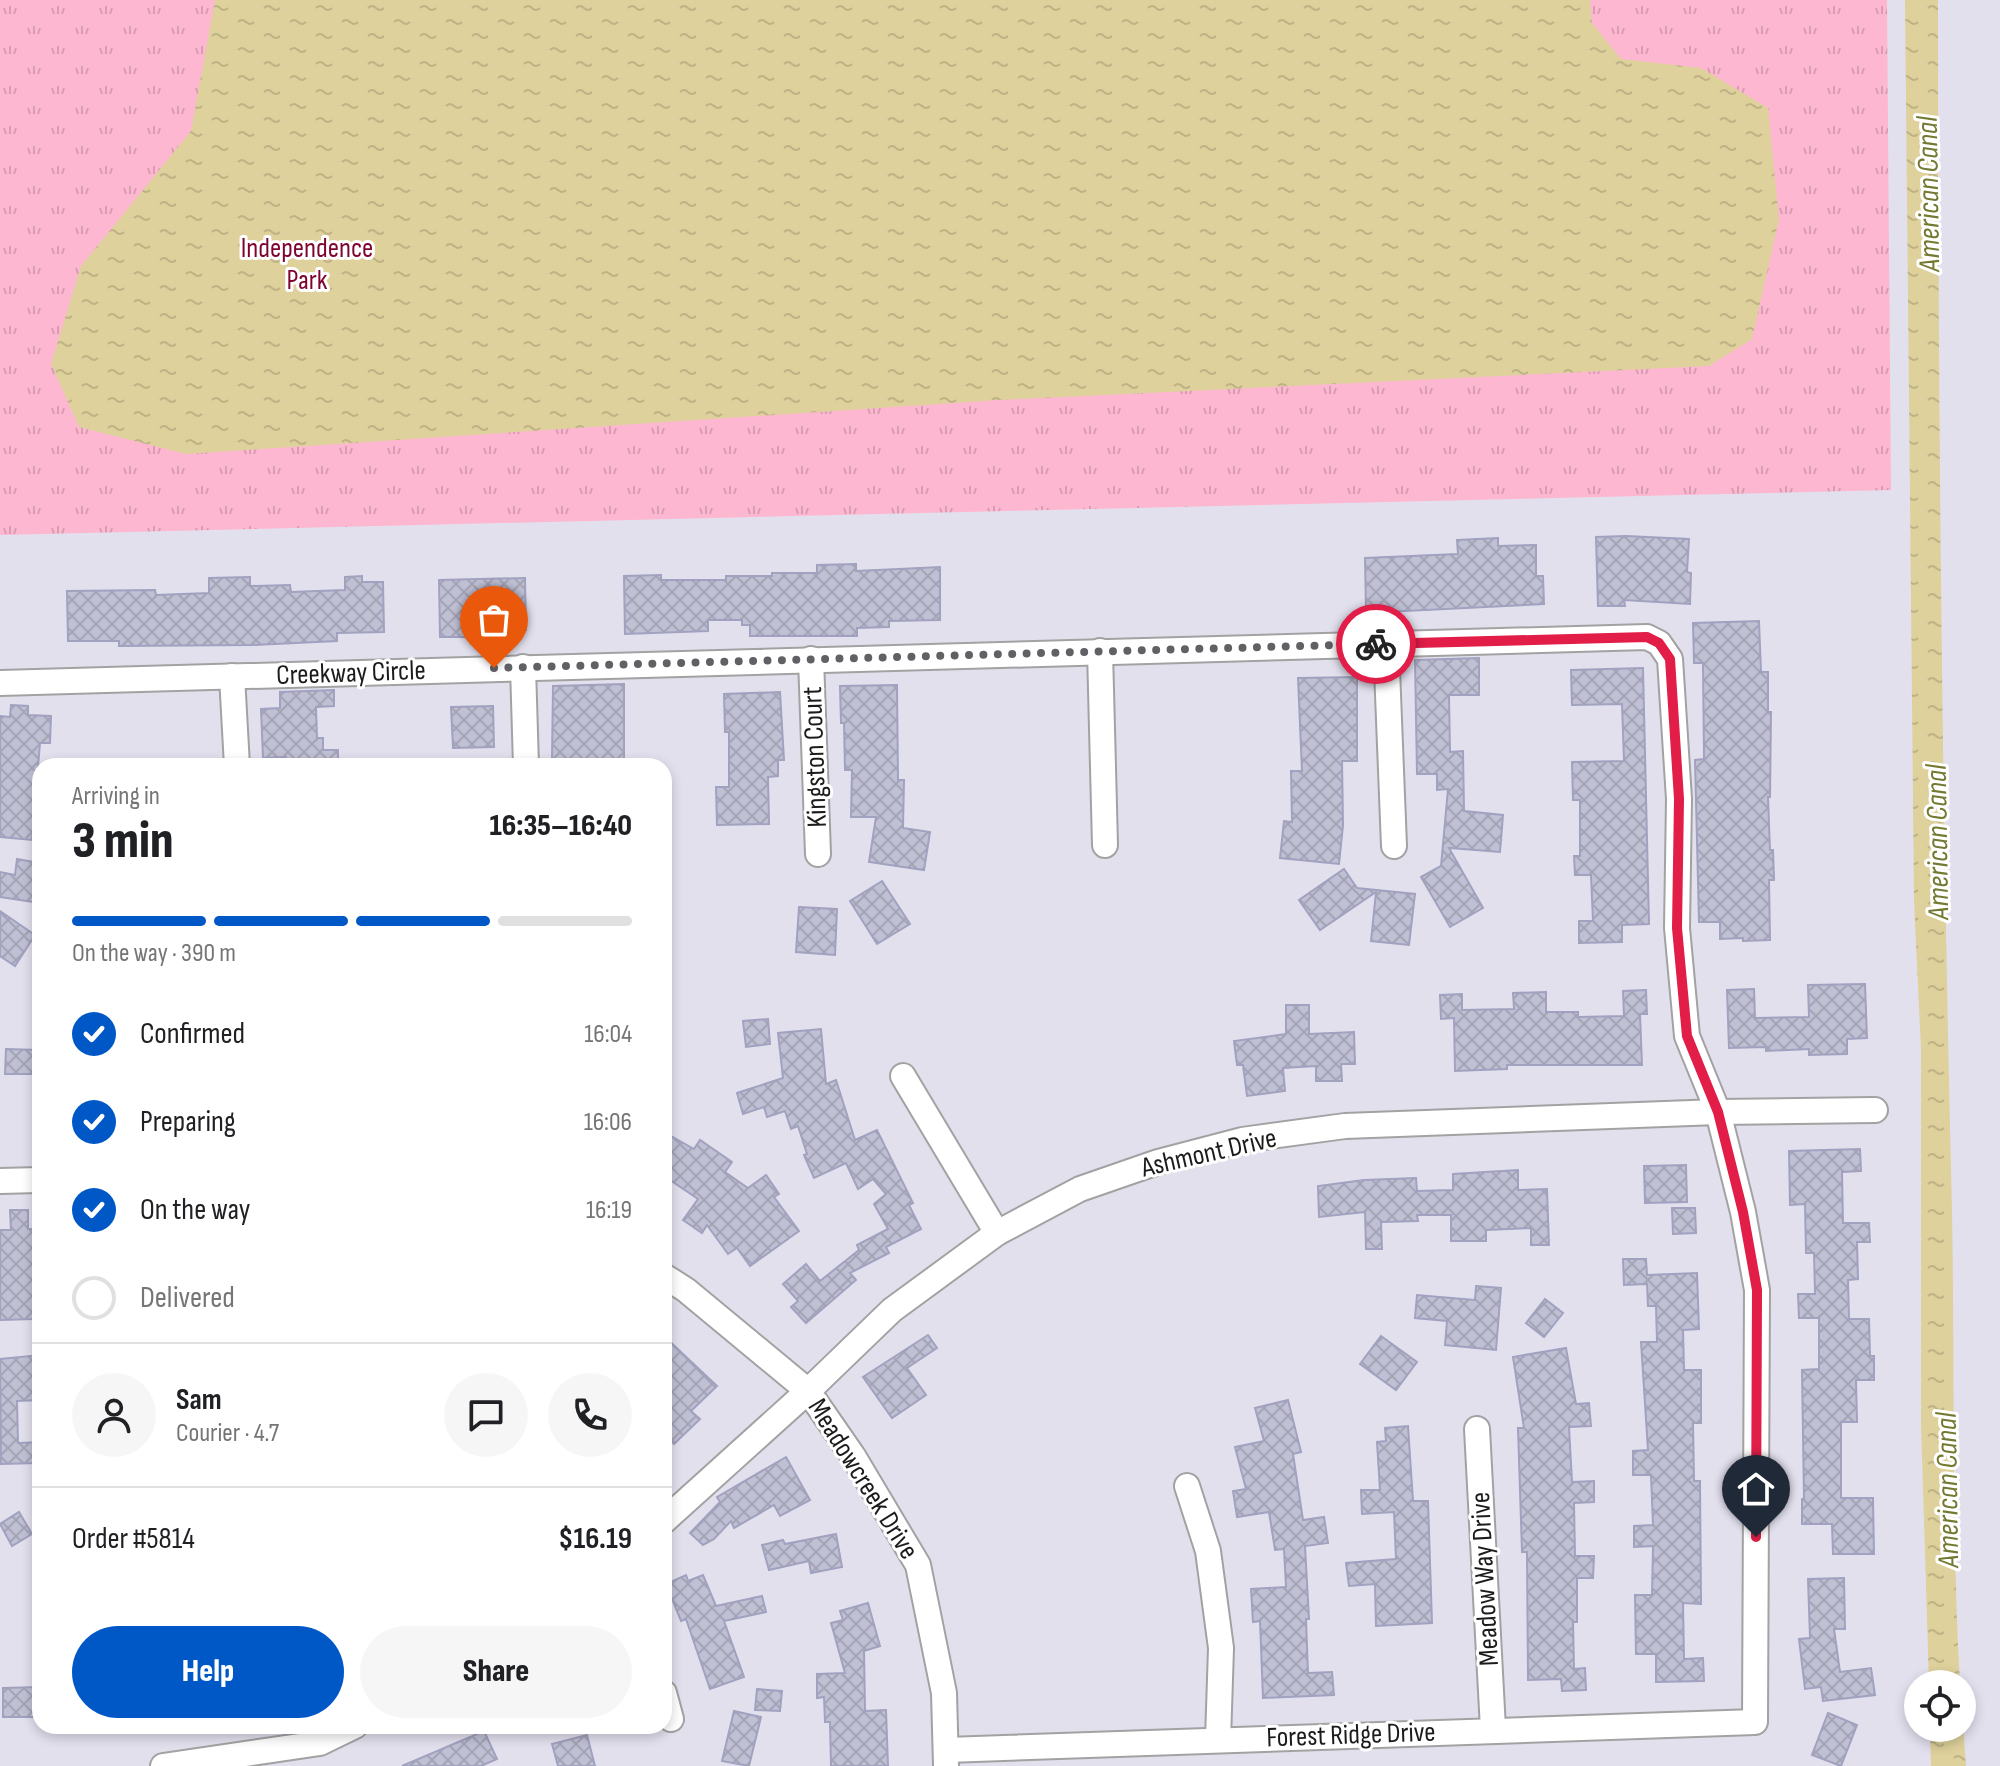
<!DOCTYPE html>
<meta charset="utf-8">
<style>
body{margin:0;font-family:"Sofia Sans Condensed",sans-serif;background:#f6f6f6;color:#202124;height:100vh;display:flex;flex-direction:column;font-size:30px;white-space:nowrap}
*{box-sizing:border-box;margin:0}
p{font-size:26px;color:#757577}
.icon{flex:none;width:44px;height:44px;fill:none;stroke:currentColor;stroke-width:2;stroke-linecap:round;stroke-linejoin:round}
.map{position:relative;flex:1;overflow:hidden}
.sheet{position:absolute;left:32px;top:758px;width:640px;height:976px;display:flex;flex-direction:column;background:#fff;border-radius:24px;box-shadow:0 4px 12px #0003}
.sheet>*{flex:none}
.fabs{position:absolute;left:1904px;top:1670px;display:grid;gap:16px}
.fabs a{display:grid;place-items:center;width:72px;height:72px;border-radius:50%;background:#fff;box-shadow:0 4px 12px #0003;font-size:40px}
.pin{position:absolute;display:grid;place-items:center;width:68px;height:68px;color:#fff;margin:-82px -34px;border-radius:50% 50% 50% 0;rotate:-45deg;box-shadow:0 0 8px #0007}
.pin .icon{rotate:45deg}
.courier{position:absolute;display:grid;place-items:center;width:80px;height:80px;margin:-40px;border:6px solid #e11d48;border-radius:50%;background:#fff;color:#222;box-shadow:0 2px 10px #0007}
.head em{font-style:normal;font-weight:800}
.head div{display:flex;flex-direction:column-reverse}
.head{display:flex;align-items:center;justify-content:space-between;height:136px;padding:0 40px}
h1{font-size:52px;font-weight:800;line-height:60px}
.bar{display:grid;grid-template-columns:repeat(4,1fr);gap:12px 8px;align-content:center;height:96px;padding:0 40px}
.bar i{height:10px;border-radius:6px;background:#e0e0e0}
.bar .selected{background:#0057c6}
.bar p{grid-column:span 4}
.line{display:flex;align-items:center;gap:20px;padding:0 40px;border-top:2px solid #e0e0e0}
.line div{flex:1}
.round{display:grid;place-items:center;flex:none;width:84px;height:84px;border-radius:42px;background:#f6f6f6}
ol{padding:0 40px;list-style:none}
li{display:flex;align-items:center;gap:24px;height:88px}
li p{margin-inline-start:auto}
li .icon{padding:8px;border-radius:50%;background:#0057c6;color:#fff;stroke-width:4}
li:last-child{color:#757577}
li i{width:44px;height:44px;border:4px solid #e0e0e0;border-radius:50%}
.action{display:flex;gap:16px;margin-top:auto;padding:16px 40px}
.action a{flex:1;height:92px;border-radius:48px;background:#0057c6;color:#fff;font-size:32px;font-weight:800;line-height:92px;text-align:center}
.action a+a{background:#f6f6f6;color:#202124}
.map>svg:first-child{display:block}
.park{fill:url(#park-tufts)}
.water{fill:url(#water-ripples)}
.building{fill:url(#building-cross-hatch);stroke:#a1a1c0;stroke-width:2}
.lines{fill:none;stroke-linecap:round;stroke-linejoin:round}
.minor-casing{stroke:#a2a2a2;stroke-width:28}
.minor{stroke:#fff;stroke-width:24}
.done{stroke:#616065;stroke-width:8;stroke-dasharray:0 14.4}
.route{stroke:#e11d48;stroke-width:10}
.labels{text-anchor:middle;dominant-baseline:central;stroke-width:6;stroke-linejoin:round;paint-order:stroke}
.park-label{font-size:28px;fill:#7f032f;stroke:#fff}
.street-label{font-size:28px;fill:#1b1b1b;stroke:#fff}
.water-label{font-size:30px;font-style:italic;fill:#747931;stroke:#fff}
</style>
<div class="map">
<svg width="2000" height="1766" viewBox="0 0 2000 1766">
<defs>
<pattern id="park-tufts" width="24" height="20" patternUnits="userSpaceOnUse" patternTransform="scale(2)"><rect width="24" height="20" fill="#fdb7d0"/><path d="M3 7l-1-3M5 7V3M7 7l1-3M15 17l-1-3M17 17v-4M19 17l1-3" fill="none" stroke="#d89db2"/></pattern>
<pattern id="water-ripples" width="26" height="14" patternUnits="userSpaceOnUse" patternTransform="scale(2)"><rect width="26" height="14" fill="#dfd19c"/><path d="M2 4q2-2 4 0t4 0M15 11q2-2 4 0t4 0" fill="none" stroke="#bfb386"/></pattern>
<pattern id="building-cross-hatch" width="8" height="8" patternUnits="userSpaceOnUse" patternTransform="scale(2)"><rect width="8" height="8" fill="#c0c0d5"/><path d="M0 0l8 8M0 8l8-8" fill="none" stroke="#a4a4b6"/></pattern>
</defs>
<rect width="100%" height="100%" fill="#e3e0ee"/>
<polygon class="park" points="0,0 1887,0 1891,490 0,535"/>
<g class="water">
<polygon points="215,0 1590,0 1592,23 1621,59 1701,68 1768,108 1779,219 1752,339 1709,366 999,400 186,454 79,427 51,364 81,266 191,131"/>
<path d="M 1905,0 L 1938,0 C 1938,404 1942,807 1952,1210 C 1955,1368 1951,1526 1960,1684 L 1929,1684 L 1921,1424 L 1921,1049 L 1914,901 Z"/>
<polygon points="1962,1710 1966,1766 1931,1766 1930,1728 1962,1728"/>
</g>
<g class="building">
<polygon points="1626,536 1689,539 1687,572 1691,573 1690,604 1624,600 1625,606 1598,606 1596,537"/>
<polygon points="1498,538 1498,546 1536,545 1536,576 1543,576 1544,604 1366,613 1365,558 1458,554 1457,540"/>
<polygon points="856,564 856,571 940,567 940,620 889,621 889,627 857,628 857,636 750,636 750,625 742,625 742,620 708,620 708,631 625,634 624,576 661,575 661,580 726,580 726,576 772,576 772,573 817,573 817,565"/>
<polygon points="362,576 362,582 383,582 384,632 337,633 337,641 253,645 119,646 119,641 68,641 67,591 155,590 156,595 209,593 209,578 250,577 250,586 290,585 291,592 345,590 345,577"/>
<polygon points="525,578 526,630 514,630 514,637 440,637 439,580"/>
<polygon points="1759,621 1761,672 1768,672 1768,712 1771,712 1770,797 1768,797 1770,850 1773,850 1774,880 1769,880 1770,940 1743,941 1743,938 1720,939 1720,922 1699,922 1695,760 1704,759 1703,663 1694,663 1693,623"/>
<polygon points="1479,658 1479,695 1449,695 1450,752 1463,751 1464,811 1503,815 1500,852 1449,848 1483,908 1450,927 1421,877 1441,866 1448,789 1437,790 1437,774 1417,774 1415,660"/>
<polygon points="1643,668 1649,924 1622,925 1622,942 1579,943 1579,921 1593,921 1591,875 1575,875 1574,856 1580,856 1580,800 1573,800 1572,762 1624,761 1622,704 1572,705 1571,670"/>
<polygon points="1357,677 1357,761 1342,761 1343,825 1339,864 1280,858 1284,821 1292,822 1291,771 1302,771 1298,678"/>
<polygon points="624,684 624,766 580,766 580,759 552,759 553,686"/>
<polygon points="897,685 898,780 904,780 903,828 930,832 924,870 869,862 876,817 851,817 852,770 845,770 844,723 841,723 840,686"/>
<polygon points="334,690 334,706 316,707 317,738 323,738 323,750 338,750 338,766 286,766 286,757 263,758 261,709 280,708 280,692"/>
<polygon points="780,692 784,760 778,760 778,776 768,777 769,824 717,825 716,787 729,787 729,732 725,732 724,694"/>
<polygon points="11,705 28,706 28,715 51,716 50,743 40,743 32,840 0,837 0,716 10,717"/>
<polygon points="493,706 494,747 453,748 451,707"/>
<polygon points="17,859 40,863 40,903 0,897 0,872 15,875"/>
<polygon points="1344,869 1357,888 1415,894 1409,945 1371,941 1376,892 1320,930 1299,900"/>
<polygon points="882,881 910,924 877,944 850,901"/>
<polygon points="799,907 837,909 835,955 796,952"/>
<polygon points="0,911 35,935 15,966 0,956"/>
<polygon points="1865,984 1867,1038 1847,1039 1847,1054 1809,1055 1809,1049 1766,1051 1766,1047 1729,1048 1727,990 1754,989 1755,1018 1809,1017 1808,985"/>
<polygon points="1646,990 1647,1014 1640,1014 1642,1065 1507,1065 1507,1069 1455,1071 1454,1018 1441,1019 1440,995 1462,994 1462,1010 1514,1009 1513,993 1546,992 1546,1012 1578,1012 1578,1017 1624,1016 1623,991"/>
<polygon points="1286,1005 1309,1005 1309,1034 1354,1032 1355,1064 1341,1064 1342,1081 1316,1081 1316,1066 1283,1068 1285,1091 1247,1096 1243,1065 1237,1065 1234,1041 1286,1034"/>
<polygon points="768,1019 770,1044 746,1047 743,1021"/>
<polygon points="821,1029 826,1084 836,1080 855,1140 877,1130 913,1203 909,1205 921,1229 886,1247 889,1253 850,1273 856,1280 806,1323 791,1307 798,1301 783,1284 806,1264 820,1281 859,1250 857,1245 888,1229 874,1204 886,1194 873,1179 858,1189 846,1163 814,1178 804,1155 807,1154 798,1126 791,1129 785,1111 767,1117 764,1107 743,1114 737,1093 783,1078 778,1033"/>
<polygon points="6,1049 40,1050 40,1074 5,1074"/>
<polygon points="664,1132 694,1149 700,1140 732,1162 725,1172 748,1188 766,1175 779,1194 774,1197 799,1231 750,1266 737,1248 728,1254 707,1225 702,1233 683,1220 698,1199 664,1176"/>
<polygon points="1860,1149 1861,1171 1842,1172 1843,1223 1869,1223 1870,1242 1857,1242 1858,1279 1848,1280 1849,1319 1869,1319 1870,1356 1874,1356 1874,1380 1856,1380 1857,1422 1841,1422 1841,1498 1873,1498 1874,1554 1833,1554 1832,1524 1802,1524 1802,1499 1804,1499 1802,1370 1819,1369 1819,1318 1799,1318 1798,1294 1815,1294 1814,1253 1806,1253 1805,1204 1790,1205 1789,1151"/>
<polygon points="1686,1165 1687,1202 1645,1203 1644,1166"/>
<polygon points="1518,1170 1518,1190 1547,1189 1549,1245 1531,1245 1531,1228 1486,1230 1486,1241 1451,1241 1451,1215 1417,1215 1418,1221 1381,1222 1382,1249 1366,1249 1365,1212 1319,1217 1318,1186 1364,1180 1416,1178 1417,1191 1453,1190 1453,1174"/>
<polygon points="1672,1208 1695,1208 1696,1233 1673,1234"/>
<polygon points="10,1210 28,1210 28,1229 40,1229 40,1263 33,1264 34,1319 0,1320 0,1230 11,1230"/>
<polygon points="1623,1259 1646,1259 1647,1275 1697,1273 1699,1329 1683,1330 1684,1370 1701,1370 1701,1423 1693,1423 1694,1481 1700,1481 1701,1604 1683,1603 1684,1659 1703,1658 1704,1681 1656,1682 1656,1654 1636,1654 1635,1595 1652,1595 1653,1546 1634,1547 1634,1526 1653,1525 1651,1475 1633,1475 1633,1451 1648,1450 1641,1342 1657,1342 1656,1306 1648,1306 1647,1284 1624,1285"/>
<polygon points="1476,1286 1501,1288 1496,1350 1445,1345 1447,1321 1415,1318 1417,1295 1475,1300"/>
<polygon points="1545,1299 1563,1313 1544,1337 1526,1323"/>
<polygon points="928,1335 937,1348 907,1368 926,1395 892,1418 863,1377"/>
<polygon points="664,1336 717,1386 691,1411 700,1419 674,1444 664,1433"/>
<polygon points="1381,1336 1417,1362 1396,1390 1360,1364"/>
<polygon points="1566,1348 1576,1404 1589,1403 1591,1426 1569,1427 1572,1482 1594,1481 1594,1502 1574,1503 1575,1556 1594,1556 1593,1578 1577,1578 1577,1622 1573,1622 1574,1669 1585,1668 1586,1690 1562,1691 1561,1679 1528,1680 1527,1552 1522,1552 1518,1428 1524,1428 1513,1357"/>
<polygon points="40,1355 40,1400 17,1401 18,1443 40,1442 40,1463 1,1464 0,1359"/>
<polygon points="1288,1400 1301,1452 1293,1454 1303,1520 1324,1517 1328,1543 1305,1546 1309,1619 1306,1619 1308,1673 1332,1672 1334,1695 1263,1698 1260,1621 1253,1622 1251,1589 1286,1587 1284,1549 1275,1550 1269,1512 1237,1517 1233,1491 1246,1489 1235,1447 1264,1441 1255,1408"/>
<polygon points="1408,1426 1413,1501 1428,1501 1432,1623 1376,1626 1375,1584 1349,1586 1346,1563 1396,1559 1394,1512 1362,1514 1361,1490 1380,1490 1377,1442 1386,1441 1385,1428"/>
<polygon points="786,1457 810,1500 780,1516 774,1505 734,1528 731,1521 714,1539 703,1545 690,1533 720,1502 717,1497"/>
<polygon points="19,1512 32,1534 12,1546 0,1524"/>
<polygon points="836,1534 842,1567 811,1573 809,1561 769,1570 762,1545 783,1540 785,1544"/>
<polygon points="686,1575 688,1581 703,1575 716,1606 762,1596 766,1612 724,1621 744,1677 710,1689 686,1619 681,1621 666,1584"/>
<polygon points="1844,1578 1845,1629 1834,1629 1840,1672 1871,1668 1875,1695 1823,1701 1821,1687 1805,1689 1799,1639 1810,1638 1808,1579"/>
<polygon points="868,1603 880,1646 864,1651 865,1711 886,1710 888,1766 831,1766 830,1722 825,1722 824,1697 817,1698 817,1674 845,1673 831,1623 843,1620 840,1611"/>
<polygon points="40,1687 40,1717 3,1717 3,1688"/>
<polygon points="757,1689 782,1691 780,1711 755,1710"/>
<polygon points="734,1711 761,1717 749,1766 722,1761"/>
<polygon points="1828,1713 1857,1725 1841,1766 1812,1755"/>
<polygon points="484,1731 497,1759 481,1766 402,1766"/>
<polygon points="587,1735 595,1766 558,1766 552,1744"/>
</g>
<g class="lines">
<defs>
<g id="minor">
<polyline points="1386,644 1394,846"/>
<polyline points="1100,651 1105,845"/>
<polyline points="811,659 818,854"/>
<polyline points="523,667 526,766"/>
<polyline points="232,676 237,766"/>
<polyline points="0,683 1647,637 1659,643 1670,659 1679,799 1677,928 1687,1036 1718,1112 1743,1212 1757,1290 1755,1722 947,1750"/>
<polyline points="903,1076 997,1233"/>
<polyline points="0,1181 40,1180"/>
<polyline points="664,1276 686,1290 808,1391 853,1456 918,1565 944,1693 946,1765"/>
<polyline points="1477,1429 1493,1729"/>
<polyline points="1187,1486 1208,1551 1221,1648 1218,1740"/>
<polyline points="664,1521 808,1391 892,1310 997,1233 1080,1189 1158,1162 1242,1140 1345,1126 1718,1112 1875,1110"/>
<polyline points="664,1693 671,1719"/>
<polyline points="163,1766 320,1743 355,1726"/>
</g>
</defs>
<use href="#minor" class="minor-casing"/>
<use href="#minor" class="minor"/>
</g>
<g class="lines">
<polyline class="done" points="494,668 1376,644"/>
<polyline class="route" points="1376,644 1647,637 1659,643 1670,659 1679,799 1677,928 1687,1036 1718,1112 1743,1212 1757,1290 1756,1537"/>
</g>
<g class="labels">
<g class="park-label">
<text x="307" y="248">Independence<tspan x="307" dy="32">Park</tspan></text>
</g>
<g class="street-label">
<text transform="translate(351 673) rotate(-2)">Creekway Circle</text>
<text transform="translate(815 757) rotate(-92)">Kingston Court</text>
<text transform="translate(1209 1153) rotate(-13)">Ashmont Drive</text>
<text transform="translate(863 1479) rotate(58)">Meadowcreek Drive</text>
<text transform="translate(1485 1579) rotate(-93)">Meadow Way Drive</text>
<text transform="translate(1351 1735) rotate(-2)">Forest Ridge Drive</text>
</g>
<g class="water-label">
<text transform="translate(1929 194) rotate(-91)">American Canal</text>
<text transform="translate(1938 842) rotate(-91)">American Canal</text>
<text transform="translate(1948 1490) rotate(-91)">American Canal</text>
</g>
</g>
</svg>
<div class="fabs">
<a><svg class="icon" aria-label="locate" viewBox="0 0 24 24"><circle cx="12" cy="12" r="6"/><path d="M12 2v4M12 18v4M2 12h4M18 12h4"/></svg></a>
</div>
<div class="pin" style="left:494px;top:668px;background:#ea580c"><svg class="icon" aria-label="bag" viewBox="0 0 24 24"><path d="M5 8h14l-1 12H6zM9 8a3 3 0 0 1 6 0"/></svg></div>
<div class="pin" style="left:1756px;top:1537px;background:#1f2937"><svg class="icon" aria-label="home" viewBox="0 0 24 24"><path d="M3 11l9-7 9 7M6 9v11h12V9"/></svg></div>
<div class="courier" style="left:1376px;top:644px"><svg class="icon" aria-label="bike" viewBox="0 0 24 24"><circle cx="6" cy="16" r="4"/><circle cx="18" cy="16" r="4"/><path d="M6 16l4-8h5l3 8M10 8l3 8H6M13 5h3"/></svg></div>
<section class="sheet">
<div class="head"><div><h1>3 min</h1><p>Arriving in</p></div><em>16:35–16:40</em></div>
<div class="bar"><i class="selected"></i><i class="selected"></i><i class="selected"></i><i></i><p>On the way · 390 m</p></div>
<ol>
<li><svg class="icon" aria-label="check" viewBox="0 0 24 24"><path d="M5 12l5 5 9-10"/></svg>Confirmed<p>16:04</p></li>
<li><svg class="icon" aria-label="check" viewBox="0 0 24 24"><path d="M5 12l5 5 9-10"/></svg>Preparing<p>16:06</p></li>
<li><svg class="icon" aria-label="check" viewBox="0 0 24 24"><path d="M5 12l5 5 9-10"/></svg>On the way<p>16:19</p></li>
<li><i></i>Delivered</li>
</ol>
<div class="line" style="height:144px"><a class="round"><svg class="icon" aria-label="person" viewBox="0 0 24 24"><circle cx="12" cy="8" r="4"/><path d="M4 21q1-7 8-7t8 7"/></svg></a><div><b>Sam</b><p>Courier · 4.7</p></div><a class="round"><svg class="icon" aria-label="chat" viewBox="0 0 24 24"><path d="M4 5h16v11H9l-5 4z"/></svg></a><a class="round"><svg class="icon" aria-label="phone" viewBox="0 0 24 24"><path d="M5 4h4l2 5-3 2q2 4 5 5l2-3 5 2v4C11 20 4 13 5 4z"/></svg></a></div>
<div class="line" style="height:104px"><div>Order #5814</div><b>$16.19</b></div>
<div class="action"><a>Help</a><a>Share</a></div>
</section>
</div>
